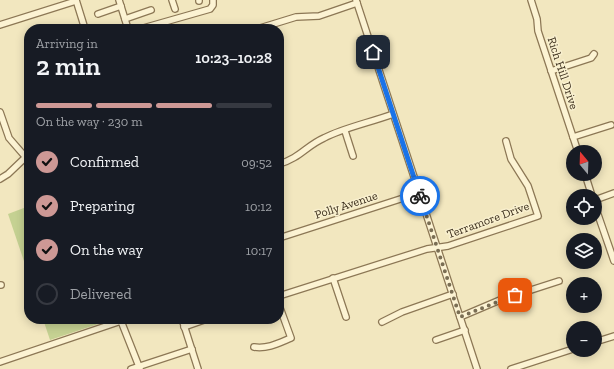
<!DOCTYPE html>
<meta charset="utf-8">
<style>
body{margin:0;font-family:"Zilla Slab",serif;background:#242831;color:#f1f3f6;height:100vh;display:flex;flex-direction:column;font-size:15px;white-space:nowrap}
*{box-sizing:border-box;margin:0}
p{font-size:13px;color:#9ea1a6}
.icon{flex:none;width:22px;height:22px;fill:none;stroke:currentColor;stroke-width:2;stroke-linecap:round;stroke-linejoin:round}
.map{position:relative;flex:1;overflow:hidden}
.details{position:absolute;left:24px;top:24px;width:260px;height:300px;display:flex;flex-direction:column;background:#171b24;border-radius:16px;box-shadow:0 2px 10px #0003}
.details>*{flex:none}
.needle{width:26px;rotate:341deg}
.fabs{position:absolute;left:566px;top:145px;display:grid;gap:8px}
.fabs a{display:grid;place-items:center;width:36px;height:36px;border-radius:50%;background:#171b24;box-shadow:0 2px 10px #0003;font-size:20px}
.pin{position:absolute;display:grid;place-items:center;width:34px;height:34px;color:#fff;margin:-17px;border-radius:8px;box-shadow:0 2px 6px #0006}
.courier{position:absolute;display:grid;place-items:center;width:40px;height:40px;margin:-20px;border:3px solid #1a73e8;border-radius:50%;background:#fff;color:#222;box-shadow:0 1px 5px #0007}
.summary em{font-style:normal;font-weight:600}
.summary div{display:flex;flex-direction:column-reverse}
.summary{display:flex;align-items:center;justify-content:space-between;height:68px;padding:0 12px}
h1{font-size:26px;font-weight:600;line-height:30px}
.bar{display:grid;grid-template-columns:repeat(4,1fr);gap:6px 4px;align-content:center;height:48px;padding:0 12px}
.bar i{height:5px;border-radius:3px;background:#363941}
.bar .selected{background:#cd9895}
.bar p{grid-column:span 4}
ol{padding:0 12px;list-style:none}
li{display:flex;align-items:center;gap:12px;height:44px}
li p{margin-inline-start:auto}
li .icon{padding:4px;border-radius:50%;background:#cd9895;color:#111;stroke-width:4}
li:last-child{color:#9ea1a6}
li i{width:22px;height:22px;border:2px solid #363941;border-radius:50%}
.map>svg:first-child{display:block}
.green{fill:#c5d192}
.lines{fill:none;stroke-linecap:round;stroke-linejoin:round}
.minor-casing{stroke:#8c7755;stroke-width:8}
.minor{stroke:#fcf3d3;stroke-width:5.5}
.done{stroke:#7a6e54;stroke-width:4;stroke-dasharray:0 7.2}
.route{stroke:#1a73e8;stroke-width:5}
.labels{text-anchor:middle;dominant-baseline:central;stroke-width:3;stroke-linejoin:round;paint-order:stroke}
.street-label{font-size:12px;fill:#3a2d1b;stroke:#f9f0cf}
</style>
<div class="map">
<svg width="614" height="369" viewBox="0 0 614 369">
<rect width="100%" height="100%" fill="#f2e7bf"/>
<g class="green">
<polygon points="29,206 29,276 8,214"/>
<polygon points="43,319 113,319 50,340"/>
</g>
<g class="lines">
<defs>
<g id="minor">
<polyline points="76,0 85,29"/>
<polyline points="119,0 128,29"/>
<polyline points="172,0 175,9"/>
<polyline points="199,0 199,1"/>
<polyline points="356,0 477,369"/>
<polyline points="531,0 537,19 538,31 578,152"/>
<polyline points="98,14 121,6"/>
<polyline points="125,19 151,10"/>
<polyline points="0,25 76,1"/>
<polyline points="140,29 210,9 213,5 213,0"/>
<polyline points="257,29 296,17 319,16 357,3"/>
<polyline points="551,71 591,58 594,54"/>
<polyline points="0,112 9,138 29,161"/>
<polyline points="345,131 353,156"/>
<polyline points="573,137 611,125"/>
<path d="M 279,164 C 300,158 306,146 324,138 C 343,128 372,122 393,114"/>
<polyline points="585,174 592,196"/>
<polyline points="0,179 8,174 29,154"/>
<polyline points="595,200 614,193"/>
<polyline points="595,206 614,261"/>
<polyline points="279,238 419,193"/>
<polyline points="333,278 346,317"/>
<polyline points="0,285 1,285"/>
<polyline points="279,296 427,249 448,246 538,216 528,186 511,159 506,141"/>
<polyline points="460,317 500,300 559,281"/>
<polyline points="182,319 198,369"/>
<polyline points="382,322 402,312 453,294"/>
<polyline points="184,327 207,319"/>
<polyline points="436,340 465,330"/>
<polyline points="595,342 614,336"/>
<path d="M 254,347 C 268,349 279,343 291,338 L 279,305"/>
<polyline points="0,362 121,321 140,369"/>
<polyline points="131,369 192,349"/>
<polyline points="511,369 573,349"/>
</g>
</defs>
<use href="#minor" class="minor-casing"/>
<use href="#minor" class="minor"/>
</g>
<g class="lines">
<polyline class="done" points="420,196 460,317 515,295"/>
<polyline class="route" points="373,52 420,196"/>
</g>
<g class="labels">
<g class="street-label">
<text transform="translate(563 73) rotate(72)">Rich Hill Drive</text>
<text transform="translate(346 205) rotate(-18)">Polly Avenue</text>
<text transform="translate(488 220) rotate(-20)">Terramore Drive</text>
</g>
</g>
</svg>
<div class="fabs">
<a><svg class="needle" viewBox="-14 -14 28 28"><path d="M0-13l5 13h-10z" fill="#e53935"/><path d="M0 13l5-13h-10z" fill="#9ea1a6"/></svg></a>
<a><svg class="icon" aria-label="locate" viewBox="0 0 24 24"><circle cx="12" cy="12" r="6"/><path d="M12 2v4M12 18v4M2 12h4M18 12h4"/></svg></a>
<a><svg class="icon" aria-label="layers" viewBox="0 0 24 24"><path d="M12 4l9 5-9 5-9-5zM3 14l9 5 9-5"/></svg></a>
<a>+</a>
<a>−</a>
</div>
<div class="pin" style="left:515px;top:295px;background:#ea580c"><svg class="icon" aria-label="bag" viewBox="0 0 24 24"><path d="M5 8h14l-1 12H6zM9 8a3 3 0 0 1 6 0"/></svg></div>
<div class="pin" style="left:373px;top:52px;background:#1f2937"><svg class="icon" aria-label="home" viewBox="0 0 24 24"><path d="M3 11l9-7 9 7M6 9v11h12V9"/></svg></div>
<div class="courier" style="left:420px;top:196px"><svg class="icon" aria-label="bike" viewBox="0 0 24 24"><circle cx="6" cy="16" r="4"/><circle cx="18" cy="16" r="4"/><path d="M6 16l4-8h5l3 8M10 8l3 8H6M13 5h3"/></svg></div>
<section class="details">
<div class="summary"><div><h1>2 min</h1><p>Arriving in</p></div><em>10:23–10:28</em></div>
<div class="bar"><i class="selected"></i><i class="selected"></i><i class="selected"></i><i></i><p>On the way · 230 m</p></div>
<ol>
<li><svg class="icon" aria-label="check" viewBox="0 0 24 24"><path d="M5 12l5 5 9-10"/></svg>Confirmed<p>09:52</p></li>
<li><svg class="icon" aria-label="check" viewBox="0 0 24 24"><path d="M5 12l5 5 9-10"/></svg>Preparing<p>10:12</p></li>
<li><svg class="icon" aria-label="check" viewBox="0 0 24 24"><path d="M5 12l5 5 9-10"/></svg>On the way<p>10:17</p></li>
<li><i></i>Delivered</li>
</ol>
</section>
</div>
